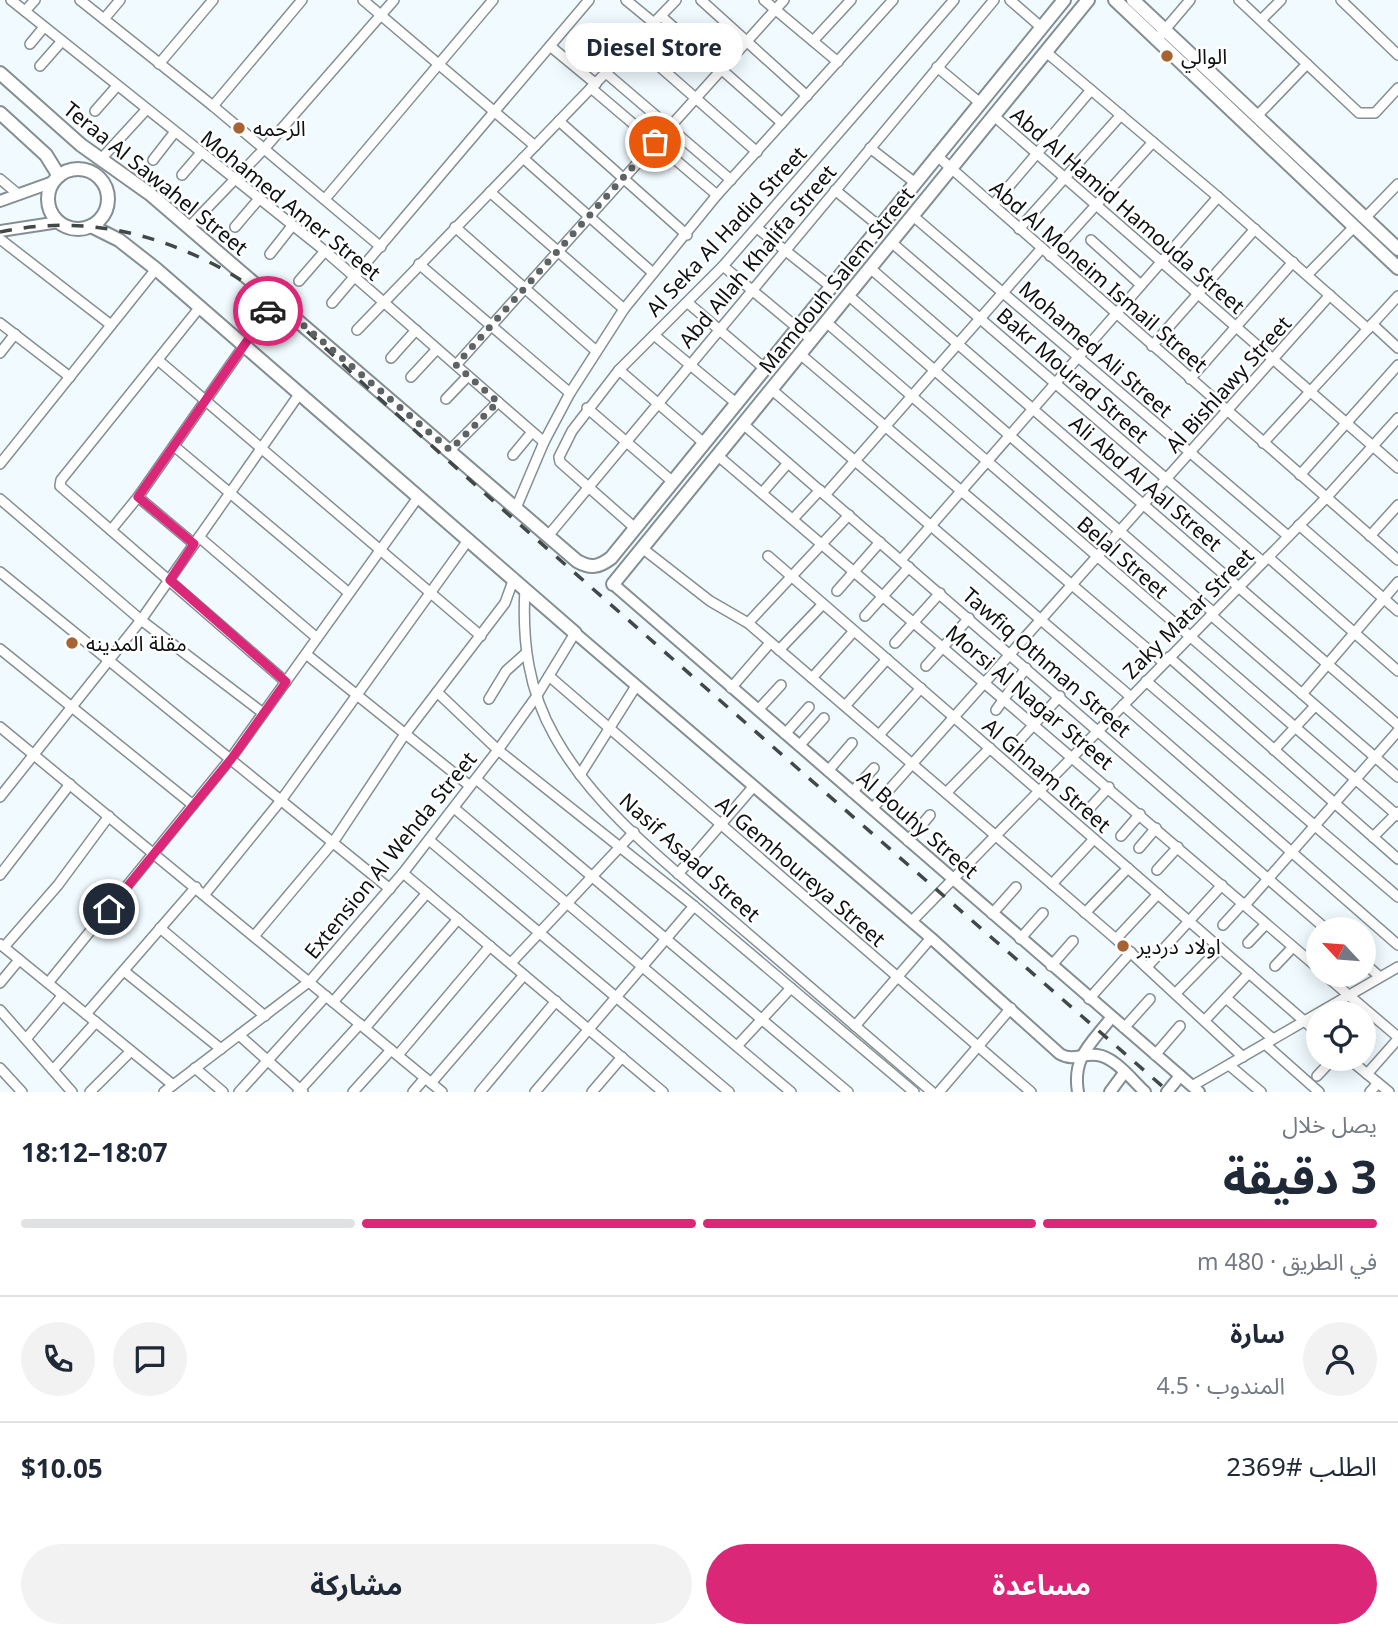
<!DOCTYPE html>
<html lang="ar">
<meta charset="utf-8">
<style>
body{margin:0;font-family:"Noto Sans","Noto Sans Arabic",sans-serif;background:#f2f2f3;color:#1f2937;direction:rtl;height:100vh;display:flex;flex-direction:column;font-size:26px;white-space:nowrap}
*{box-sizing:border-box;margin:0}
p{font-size:23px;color:#747a83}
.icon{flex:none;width:38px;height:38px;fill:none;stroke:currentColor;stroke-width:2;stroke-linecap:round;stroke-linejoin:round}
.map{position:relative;height:1092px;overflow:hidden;direction:ltr}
.details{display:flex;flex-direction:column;background:#fff;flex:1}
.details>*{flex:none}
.needle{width:46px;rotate:296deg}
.tools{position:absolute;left:1306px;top:917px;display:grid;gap:14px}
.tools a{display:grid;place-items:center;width:70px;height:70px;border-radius:50%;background:#fff;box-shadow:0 4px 18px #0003;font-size:35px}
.pin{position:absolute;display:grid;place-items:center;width:60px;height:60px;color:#fff;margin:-30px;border:4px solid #fff;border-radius:50%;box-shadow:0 2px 7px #0007}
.courier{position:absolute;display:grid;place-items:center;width:70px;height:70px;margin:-35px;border:5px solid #db2777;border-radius:50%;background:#fff;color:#222;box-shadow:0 2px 9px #0007}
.bubble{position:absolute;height:49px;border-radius:24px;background:#fff;box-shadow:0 4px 18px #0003;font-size:23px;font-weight:700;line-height:49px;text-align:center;direction:rtl}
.head em{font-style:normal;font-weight:700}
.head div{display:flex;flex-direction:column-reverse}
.head{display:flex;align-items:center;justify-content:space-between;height:119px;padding:0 21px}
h1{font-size:46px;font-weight:700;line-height:52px}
.bar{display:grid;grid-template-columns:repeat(4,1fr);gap:10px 7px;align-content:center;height:84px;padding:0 21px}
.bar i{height:9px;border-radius:5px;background:#e0e1e3}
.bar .selected{background:#db2777}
.bar p{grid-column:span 4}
.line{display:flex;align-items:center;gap:18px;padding:0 21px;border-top:2px solid #e0e1e3}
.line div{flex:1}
.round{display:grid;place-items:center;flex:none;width:74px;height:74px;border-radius:37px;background:#f2f2f3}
.action{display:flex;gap:14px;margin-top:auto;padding:14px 21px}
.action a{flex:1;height:80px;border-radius:42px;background:#db2777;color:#fff;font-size:28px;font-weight:700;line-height:80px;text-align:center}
.action a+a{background:#f2f2f3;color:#1f2937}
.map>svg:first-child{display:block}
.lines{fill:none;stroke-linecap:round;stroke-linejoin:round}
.minor-casing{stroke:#858e92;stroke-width:12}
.tertiary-casing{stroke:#858e92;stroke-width:14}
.secondary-casing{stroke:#858e92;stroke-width:16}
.minor{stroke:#fff;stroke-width:9}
.tertiary{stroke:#fff;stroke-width:10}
.secondary{stroke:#fff;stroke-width:12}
.rail{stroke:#424748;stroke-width:3.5;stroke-dasharray:12 12;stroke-linecap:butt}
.done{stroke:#5d6365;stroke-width:7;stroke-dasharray:0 12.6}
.route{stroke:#db2777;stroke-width:9}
.poi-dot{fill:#a76332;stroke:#fff;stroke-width:2.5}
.labels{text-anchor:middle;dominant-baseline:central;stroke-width:5;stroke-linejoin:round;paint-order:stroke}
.poi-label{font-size:21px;fill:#0e1112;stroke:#fff;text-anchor:start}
.street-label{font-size:21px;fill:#0e1112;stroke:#fff}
</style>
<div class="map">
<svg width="1398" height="1092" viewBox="0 0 1398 1092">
<rect width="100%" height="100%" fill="#f1fbff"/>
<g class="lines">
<defs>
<g id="minor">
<polyline points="11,0 325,251 544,442"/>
<polyline points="80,0 213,106 381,247"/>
<polyline points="363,0 535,146"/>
<polyline points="626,0 654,23"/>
<polyline points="701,0 807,96"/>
<polyline points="764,0 838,62"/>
<polyline points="1010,0 1041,27"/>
<polyline points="1239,0 1359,113 1375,113 1398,88"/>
<polyline points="1341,0 1398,55"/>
<polyline points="25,11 35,0"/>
<polyline points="661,16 782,123"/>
<polyline points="104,19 120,0"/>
<polyline points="1261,20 1281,0"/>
<polyline points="1157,39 1190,0"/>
<polyline points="813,41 851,0"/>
<polyline points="30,44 44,27"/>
<polyline points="634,44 757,152"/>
<polyline points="550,46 596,84"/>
<polyline points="1046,52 1218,197 1368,329"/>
<polyline points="159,64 213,0"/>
<polyline points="40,66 62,41"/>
<polyline points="937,67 979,102"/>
<polyline points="606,73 731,180"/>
<polyline points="591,88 717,195"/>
<polyline points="213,106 302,0"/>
<polyline points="95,111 117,86"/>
<polyline points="994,116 1398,468"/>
<polyline points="1257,116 1307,64"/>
<polyline points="559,121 687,235"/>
<polyline points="870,148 914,182"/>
<polyline points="936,155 1398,560"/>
<polyline points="523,158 653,273"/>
<polyline points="101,159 146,110"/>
<polyline points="153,160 174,133"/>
<polyline points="182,175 200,154"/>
<polyline points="0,179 18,194"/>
<polyline points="835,190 879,226"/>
<polyline points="490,192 624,309"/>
<polyline points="325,199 493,0"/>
<polyline points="993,205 1091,90"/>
<polyline points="913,216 1288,536"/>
<polyline points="1365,218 1398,184"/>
<polyline points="189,227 264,149 394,0"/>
<polyline points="235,227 258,200"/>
<polyline points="455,227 595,350"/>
<polyline points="757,228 830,286"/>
<polyline points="1019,229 1121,115"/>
<polyline points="0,239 111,325"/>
<polyline points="1091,240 1141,285"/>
<polyline points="891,242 1263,562"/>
<polyline points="270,254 292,226"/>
<polyline points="1050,256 1153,142"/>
<polyline points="419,264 570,393"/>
<polyline points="723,266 812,340"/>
<polyline points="870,268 1398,725"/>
<polyline points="1307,275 1354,227"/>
<polyline points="299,281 325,251"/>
<polyline points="848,295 1214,613"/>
<polyline points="332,303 589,0"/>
<polyline points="688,303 764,368"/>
<polyline points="200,307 61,480 60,486 286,682"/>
<polyline points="826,322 1398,816"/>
<polyline points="0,323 70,377"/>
<polyline points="1372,324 1398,348"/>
<polyline points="357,330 676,0"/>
<polyline points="654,335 736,403"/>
<polyline points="1152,346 1255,229"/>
<polyline points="0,353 15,334"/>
<polyline points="800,354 1164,663"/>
<polyline points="391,358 416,330"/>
<polyline points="158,360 481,636"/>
<polyline points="456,365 784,0"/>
<polyline points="619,370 704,443"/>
<polyline points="411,377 437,349"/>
<polyline points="1190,379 1293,262"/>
<polyline points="771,389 1131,697"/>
<polyline points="446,399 468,376"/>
<polyline points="587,408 673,482"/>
<polyline points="743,424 1326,929"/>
<polyline points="1263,443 1398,296"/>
<polyline points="174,446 349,593"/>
<polyline points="450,450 498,402"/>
<polyline points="513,455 532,432"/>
<polyline points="717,455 1318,968"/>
<polyline points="0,464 156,269"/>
<polyline points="1300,475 1398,365"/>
<polyline points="762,493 788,463"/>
<polyline points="825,495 1042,248"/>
<polyline points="138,497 194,544"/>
<polyline points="0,499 141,620 263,713"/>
<polyline points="516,508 544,442 570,393 624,309 717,195 893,0"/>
<polyline points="793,519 820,490"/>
<polyline points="1299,525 1398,611"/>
<polyline points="635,528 560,462 559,457 572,431 619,370 723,266 954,0"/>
<polyline points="111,530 138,497 275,301"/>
<polyline points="548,536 994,0"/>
<polyline points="1370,536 1398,505"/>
<polyline points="199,537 317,638"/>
<polyline points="642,548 710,601 748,623 1116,939 1243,1057"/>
<polyline points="768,556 1318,1033"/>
<polyline points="1268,557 1398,671"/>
<polyline points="901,560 1218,197"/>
<polyline points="0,572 390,889"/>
<path d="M 525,588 C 522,641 528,690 555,737 C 596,810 668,864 731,919 C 798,976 865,1034 932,1092"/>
<polyline points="837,591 880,542"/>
<polyline points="1211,615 1398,777"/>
<polyline points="865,616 909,567"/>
<polyline points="748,623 849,515"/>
<polyline points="895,643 940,593"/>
<polyline points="0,649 193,805"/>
<polyline points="779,650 823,604"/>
<polyline points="306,654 470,786"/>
<polyline points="1169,657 1398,859"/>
<polyline points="926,666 969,618"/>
<polyline points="549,676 1031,1092"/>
<polyline points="812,678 854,631"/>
<polyline points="1146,681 1398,897"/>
<polyline points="731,688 770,643"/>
<polyline points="437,692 498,750 694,906 914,1092"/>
<polyline points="1302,694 1398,582"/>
<polyline points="489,699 506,671 526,653"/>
<polyline points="1123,705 1398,945"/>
<polyline points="845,706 887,659"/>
<polyline points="758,710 781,685"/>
<polyline points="996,710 1026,668"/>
<polyline points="0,727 442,1092"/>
<polyline points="785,734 809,707"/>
<polyline points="879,735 921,688"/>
<polyline points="1018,742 1060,696"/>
<polyline points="799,746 824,718"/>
<polyline points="1274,750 1315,706"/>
<polyline points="828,771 852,743"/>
<polyline points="580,775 636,686"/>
<polyline points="476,779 848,1092"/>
<polyline points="852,792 874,768"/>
<polyline points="946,793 990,748"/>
<polyline points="0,797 141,620 300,393"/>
<polyline points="454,808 791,1092"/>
<polyline points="872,809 1330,295"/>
<polyline points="1088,810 1109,787"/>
<polyline points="1121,836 1140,814"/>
<polyline points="1373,837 1398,812"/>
<polyline points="429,840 729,1092"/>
<polyline points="908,841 930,815"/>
<polyline points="1139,848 1156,828"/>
<polyline points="1157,870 1178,847"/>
<polyline points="403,873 663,1092"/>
<polyline points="678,874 754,786"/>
<polyline points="0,875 70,784"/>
<polyline points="1052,884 1094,839"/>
<polyline points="205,894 282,799 469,539"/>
<polyline points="1245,905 1398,731"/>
<polyline points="1085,913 1128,868"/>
<polyline points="992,914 1016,887"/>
<polyline points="912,921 1326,498 1398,418"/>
<polyline points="1223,925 1243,903"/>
<polyline points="160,928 265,1016"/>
<polyline points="255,935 334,841 405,734 505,603 514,578"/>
<polyline points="1020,939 1043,913"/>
<polyline points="1116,939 1158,894"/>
<polyline points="1248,943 1266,924"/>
<polyline points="0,944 173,1085"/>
<polyline points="4,947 58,885 109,816"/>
<polyline points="1363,962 1380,977"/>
<polyline points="511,963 634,832"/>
<polyline points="1051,966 1073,941"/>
<polyline points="1275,966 1293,947"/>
<polyline points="1147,967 1222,885"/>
<polyline points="124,971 221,1049"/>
<polyline points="1325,975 1398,1037"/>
<polyline points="0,983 19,960"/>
<polyline points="48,983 231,758 419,496"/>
<polyline points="1176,993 1220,948"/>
<polyline points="1226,998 1273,1039"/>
<polyline points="1089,999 1131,952"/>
<polyline points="333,1002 427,893"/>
<polyline points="0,1010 72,1092"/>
<polyline points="86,1014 196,887"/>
<polyline points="1206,1019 1249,973"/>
<polyline points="855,1026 931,938"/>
<polyline points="365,1028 458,919"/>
<polyline points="1124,1028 1150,999"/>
<polyline points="239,1035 303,1092"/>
<polyline points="26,1039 63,995"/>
<polyline points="1265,1044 1319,1092"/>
<polyline points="737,1046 791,988"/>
<polyline points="398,1055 490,946"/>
<polyline points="1155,1055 1180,1026"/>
<polyline points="1349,1059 1389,1092"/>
<polyline points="1229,1065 1261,1092"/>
<polyline points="0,1068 22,1092"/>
<polyline points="195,1068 223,1092"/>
<polyline points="53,1070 96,1022"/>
<polyline points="1367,1074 1398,1039"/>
<polyline points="1317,1076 1333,1059"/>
<polyline points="431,1083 524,975"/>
<polyline points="1192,1086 1398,967"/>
<polyline points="90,1092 131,1051"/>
<polyline points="164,1092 310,981 403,873 498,750 536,697 575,633"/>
<polyline points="239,1092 326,996"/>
<polyline points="298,1092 360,1024"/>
<polyline points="353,1092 391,1050"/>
<polyline points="413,1092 425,1078"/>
<polyline points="480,1092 556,1001"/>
<polyline points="535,1092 694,906"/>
<polyline points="592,1092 622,1057"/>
<polyline points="939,1092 1011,1008"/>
<polyline points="1370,1092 1378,1083"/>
</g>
<g id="tertiary">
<polyline points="0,201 53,182"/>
<polyline points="0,231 59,222"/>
<polyline points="613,584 1199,1092"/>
<path d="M 575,633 L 931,938 L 1060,1054 C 1074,1062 1082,1053 1097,1055 C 1115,1057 1132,1080 1145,1092"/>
<path d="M 1078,1092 C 1072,1057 1091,1044 1111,1018"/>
<polyline points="1110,1092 1124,1073"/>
<polyline points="1167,1092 1180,1076"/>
</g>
<g id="secondary">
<polyline points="1115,0 1398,268"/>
<polyline points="1133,0 1398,249"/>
<path d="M 0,73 L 81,145 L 150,194 L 577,561 C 591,569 599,567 611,558 L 1064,0"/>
<polyline points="0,113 46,155 59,176"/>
<circle cx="78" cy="199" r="30"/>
<polyline points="91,226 119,240 156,269 575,633"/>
<polyline points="613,584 1088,0"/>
</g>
</defs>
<use href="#minor" class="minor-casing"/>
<use href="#tertiary" class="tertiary-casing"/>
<use href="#secondary" class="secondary-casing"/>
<use href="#minor" class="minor"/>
<use href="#tertiary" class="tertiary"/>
<use href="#secondary" class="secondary"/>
<path class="rail" d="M 0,232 C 70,217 139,228 203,259 C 261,286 310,333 356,377 C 404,421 452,464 500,507 C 722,703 946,898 1169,1092"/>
</g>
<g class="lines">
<polyline class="done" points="268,311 275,301 450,450 498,402 456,365 655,142"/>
<polyline class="route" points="109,909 232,758 286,682 170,580 194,544 138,497 268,311"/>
</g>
<g class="poi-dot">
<circle cx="1167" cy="56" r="7"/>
<circle cx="239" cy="128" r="7"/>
<circle cx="72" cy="643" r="7"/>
<circle cx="1123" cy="946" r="7"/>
</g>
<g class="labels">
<g class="poi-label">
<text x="1181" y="56">الوالي</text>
<text x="253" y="128">الرحمه</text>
<text x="86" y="643">مقلة المدينه</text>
<text x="1137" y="946">اولاد دردير</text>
</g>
<g class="street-label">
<text transform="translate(156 178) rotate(39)">Teraa Al Sawahel Street</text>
<text transform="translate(291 205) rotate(39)">Mohamed Amer Street</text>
<text transform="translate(1128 210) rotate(41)">Abd Al Hamid Hamouda Street</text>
<text transform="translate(726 231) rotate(-47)">Al Seka Al Hadid Street</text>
<text transform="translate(757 256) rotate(-50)">Abd Allah Khalifa Street</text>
<text transform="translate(1099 276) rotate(41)">Abd Al Moneim Ismail Street</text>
<text transform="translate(836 280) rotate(-51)">Mamdouh Salem Street</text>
<text transform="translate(1096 349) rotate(41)">Mohamed Ali Street</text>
<text transform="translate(1073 375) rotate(41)">Bakr Mourad Street</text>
<text transform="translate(1228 384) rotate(-48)">Al Bishlawy Street</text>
<text transform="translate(1146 483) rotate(41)">Ali Abd Al Aal Street</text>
<text transform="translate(1123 557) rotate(41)">Belal Street</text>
<text transform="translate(1188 613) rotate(-45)">Zaky Matar Street</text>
<text transform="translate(1047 662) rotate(41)">Tawfiq Othman Street</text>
<text transform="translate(1030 697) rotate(40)">Morsi Al Nagar Street</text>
<text transform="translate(1047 775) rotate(41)">Al Ghnam Street</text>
<text transform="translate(918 824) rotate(41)">Al Bouhy Street</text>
<text transform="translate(390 855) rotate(-51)">Extension Al Wehda Street</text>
<text transform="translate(690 857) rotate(42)">Nasif Asaad Street</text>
<text transform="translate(801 871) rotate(41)">Al Gemhoureya Street</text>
</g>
</g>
</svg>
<div class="tools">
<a><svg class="needle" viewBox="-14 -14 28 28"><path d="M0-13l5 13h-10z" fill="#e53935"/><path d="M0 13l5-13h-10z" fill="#747a83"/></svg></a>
<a><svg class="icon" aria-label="locate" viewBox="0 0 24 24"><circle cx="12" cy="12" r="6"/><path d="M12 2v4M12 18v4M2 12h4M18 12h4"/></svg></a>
</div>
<div class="pin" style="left:655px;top:142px;background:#ea580c"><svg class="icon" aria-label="bag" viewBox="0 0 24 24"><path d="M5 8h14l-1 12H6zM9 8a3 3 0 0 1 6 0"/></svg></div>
<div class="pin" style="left:109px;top:909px;background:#1f2937"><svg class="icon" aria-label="home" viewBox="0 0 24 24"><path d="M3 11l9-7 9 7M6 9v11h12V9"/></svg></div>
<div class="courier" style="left:268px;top:311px"><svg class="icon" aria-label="car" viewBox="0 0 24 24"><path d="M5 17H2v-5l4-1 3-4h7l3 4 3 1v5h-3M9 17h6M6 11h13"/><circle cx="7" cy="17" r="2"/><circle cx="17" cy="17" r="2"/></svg></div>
<div class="bubble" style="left:565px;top:23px;width:178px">Diesel Store</div>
</div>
<section class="details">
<div class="head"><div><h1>3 دقيقة</h1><p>يصل خلال</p></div><em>18:07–18:12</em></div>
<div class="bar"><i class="selected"></i><i class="selected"></i><i class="selected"></i><i></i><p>في الطريق · 480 m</p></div>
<div class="line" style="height:126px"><a class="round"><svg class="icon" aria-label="person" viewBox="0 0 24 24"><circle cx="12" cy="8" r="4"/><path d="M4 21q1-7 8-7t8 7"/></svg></a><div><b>سارة</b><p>المندوب · 4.5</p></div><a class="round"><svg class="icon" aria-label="chat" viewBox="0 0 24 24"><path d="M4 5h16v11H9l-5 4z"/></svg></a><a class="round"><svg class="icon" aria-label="phone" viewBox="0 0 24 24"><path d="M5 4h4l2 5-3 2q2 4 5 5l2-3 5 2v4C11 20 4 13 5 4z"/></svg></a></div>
<div class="line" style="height:91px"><div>الطلب #2369</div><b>$10.05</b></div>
<div class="action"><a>مساعدة</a><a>مشاركة</a></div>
</section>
